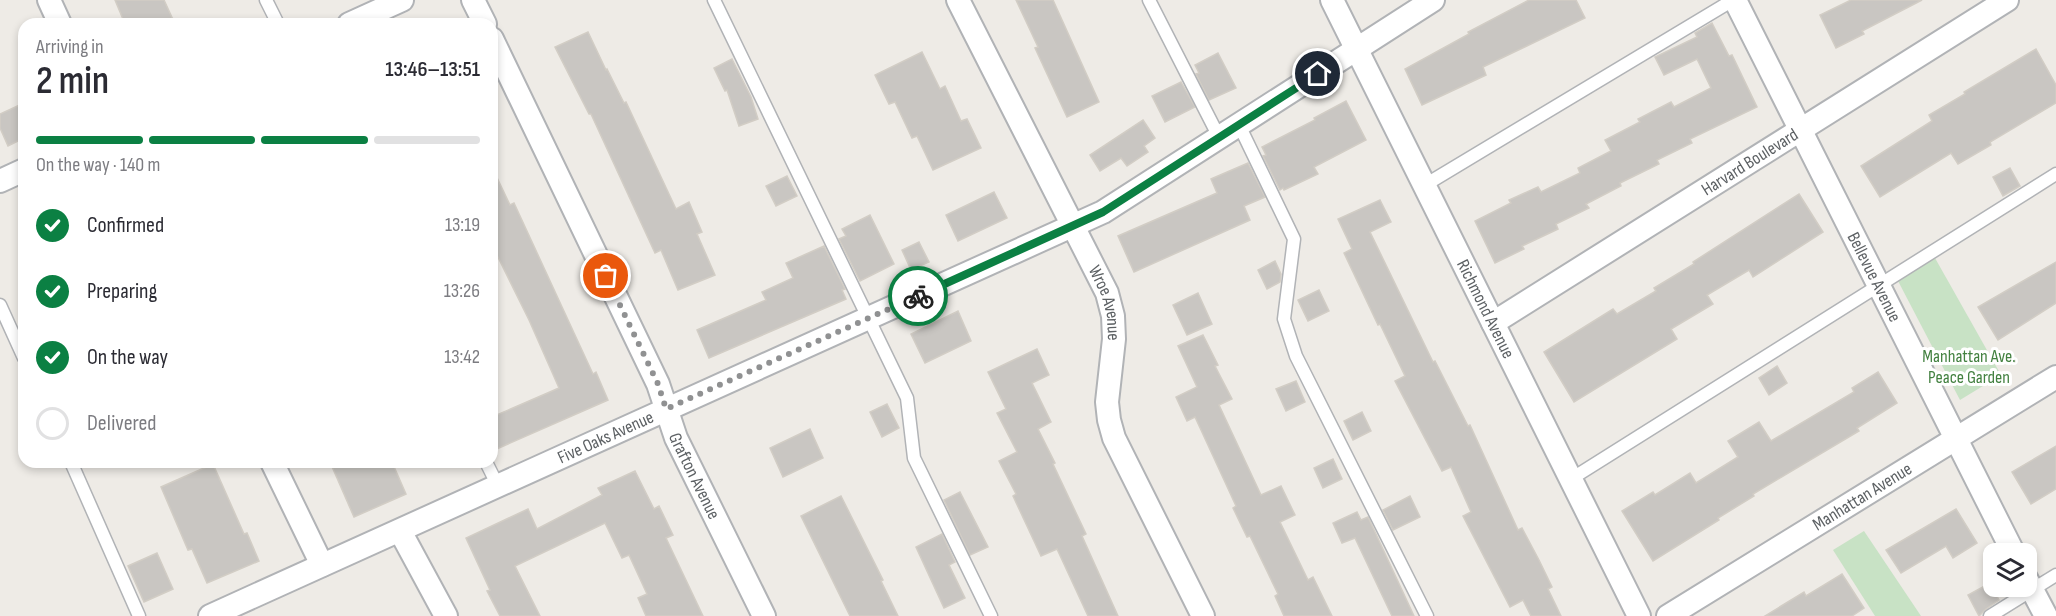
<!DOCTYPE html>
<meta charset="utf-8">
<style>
body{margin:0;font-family:"Sofia Sans Condensed",sans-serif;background:#f7f7f7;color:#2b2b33;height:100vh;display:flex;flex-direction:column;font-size:22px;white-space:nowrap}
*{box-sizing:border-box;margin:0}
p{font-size:20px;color:#7c7c81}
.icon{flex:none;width:33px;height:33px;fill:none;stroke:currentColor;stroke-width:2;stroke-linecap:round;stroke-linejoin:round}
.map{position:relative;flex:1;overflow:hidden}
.drawer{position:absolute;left:18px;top:18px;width:480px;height:450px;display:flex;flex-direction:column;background:#fff;border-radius:18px;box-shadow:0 3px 9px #0003}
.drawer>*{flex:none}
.controls{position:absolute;left:1983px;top:543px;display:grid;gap:12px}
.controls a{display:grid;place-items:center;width:54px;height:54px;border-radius:12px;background:#fff;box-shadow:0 3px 9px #0003;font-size:30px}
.pin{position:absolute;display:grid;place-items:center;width:51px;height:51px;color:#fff;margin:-26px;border:3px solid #fff;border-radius:50%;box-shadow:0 2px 6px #0007}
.courier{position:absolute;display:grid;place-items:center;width:60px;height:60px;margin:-30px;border:4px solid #0b8043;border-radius:50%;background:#fff;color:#222;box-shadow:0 2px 8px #0007}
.head em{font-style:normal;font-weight:600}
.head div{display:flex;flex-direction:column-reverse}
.head{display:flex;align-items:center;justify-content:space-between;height:102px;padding:0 18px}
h1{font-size:39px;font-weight:600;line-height:45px}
.bar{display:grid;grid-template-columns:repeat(4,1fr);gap:9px 6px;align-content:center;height:72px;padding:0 18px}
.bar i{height:8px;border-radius:4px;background:#e1e1e2}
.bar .selected{background:#0b8043}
.bar p{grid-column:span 4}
ol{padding:0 18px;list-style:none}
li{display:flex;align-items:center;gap:18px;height:66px}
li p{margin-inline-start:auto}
li .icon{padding:6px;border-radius:50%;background:#0b8043;color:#fff;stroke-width:4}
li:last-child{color:#7c7c81}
li i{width:33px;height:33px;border:3px solid #e1e1e2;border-radius:50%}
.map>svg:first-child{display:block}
.green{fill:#c8e2c5}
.building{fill:#c9c6c2;stroke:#d2cdc5;stroke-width:1.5}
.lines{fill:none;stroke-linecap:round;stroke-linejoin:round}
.service-casing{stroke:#b1b3b6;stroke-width:15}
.minor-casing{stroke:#b1b3b6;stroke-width:26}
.service{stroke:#fff;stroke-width:12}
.minor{stroke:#fff;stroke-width:22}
.done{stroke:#909192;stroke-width:6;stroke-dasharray:0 10.8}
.route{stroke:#0b8043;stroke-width:8}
.labels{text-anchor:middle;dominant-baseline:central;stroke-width:6;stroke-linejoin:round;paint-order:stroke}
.street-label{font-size:18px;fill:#5d6164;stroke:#fff}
.park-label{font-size:18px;fill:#438140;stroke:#fff}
</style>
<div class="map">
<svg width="2056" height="616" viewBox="0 0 2056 616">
<rect width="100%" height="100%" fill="#eeebe6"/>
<g class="green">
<polygon points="1935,258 2001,375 1960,400 1897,279"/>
<polygon points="1864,531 1921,616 1875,616 1833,550"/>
</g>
<g class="building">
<polygon points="115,0 164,0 175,24 125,24"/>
<polygon points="1016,0 1053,0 1099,102 1067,117 1035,48 1038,47"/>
<polygon points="1529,0 1576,0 1585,18 1483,67 1486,75 1422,105 1405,69 1469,34 1468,32"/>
<polygon points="1851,0 1922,0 1862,31 1864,34 1836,48 1820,15"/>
<polygon points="1712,23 1729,56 1732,55 1757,107 1690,139 1692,143 1657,160 1659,164 1620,183 1621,186 1586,204 1589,208 1556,224 1558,229 1522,246 1524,249 1495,263 1475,221 1511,203 1509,200 1538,187 1541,192 1580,173 1578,168 1611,151 1605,140 1640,122 1638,119 1671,102 1674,107 1711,88 1697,59 1664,75 1655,57 1697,37 1695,33"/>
<polygon points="588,32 606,70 607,69 624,103 626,102 676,209 689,202 702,232 697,234 715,275 678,290 661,250 655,253 591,114 589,114 555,47"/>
<polygon points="2036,49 2056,85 2056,103 1990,142 1991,145 1958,164 1951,153 1880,197 1861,166 1932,121 1929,115 1965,94 1964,92"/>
<polygon points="922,52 940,89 945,86 961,121 967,119 981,148 933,170 917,136 912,138 895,102 889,104 875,75"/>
<polygon points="1218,53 1236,88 1209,100 1196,74 1199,73 1195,65"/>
<polygon points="732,59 751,97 758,119 739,126 727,90 725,91 714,68"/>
<polygon points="1181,82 1195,107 1165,122 1152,96"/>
<polygon points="1346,101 1366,140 1314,167 1318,174 1284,190 1283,188 1280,190 1263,156 1266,155 1262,147 1315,120 1314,118"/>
<polygon points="24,103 24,138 8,146 0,128 0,114"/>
<polygon points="1143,120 1155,138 1144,146 1148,152 1127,166 1121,158 1100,171 1090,155"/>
<polygon points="1248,163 1265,197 1244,206 1250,220 1134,272 1118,236 1217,193 1211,179"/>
<polygon points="492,167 510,205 514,203 593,374 596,372 608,400 492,451 492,417 559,388 529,320 492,245"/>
<polygon points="2010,168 2020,186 2003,196 1993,177"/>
<polygon points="787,176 797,196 776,206 766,186"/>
<polygon points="994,192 1007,218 958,241 946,215"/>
<polygon points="1799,194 1823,232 1753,277 1749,270 1707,295 1713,304 1671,329 1677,339 1574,402 1544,352 1613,309 1617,314 1656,291 1654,288 1694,264 1693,262"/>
<polygon points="1380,200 1391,222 1370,232 1433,362 1435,361 1468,426 1470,425 1518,530 1522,528 1539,560 1552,587 1548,589 1561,616 1531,616 1523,600 1510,607 1463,516 1471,512 1451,467 1442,471 1395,381 1405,376 1380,324 1378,325 1344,253 1352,249 1338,219"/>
<polygon points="870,215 894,264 860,281 839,239 846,236 842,229"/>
<polygon points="919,242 929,262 911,270 902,250"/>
<polygon points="824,246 845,289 842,290 846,299 709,358 697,330 766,300 762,292 793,278 786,263"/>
<polygon points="1275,261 1281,274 1280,282 1267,289 1258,270"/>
<polygon points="2056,262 2056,303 1998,340 1978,307"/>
<polygon points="1319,290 1329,311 1308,321 1298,300"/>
<polygon points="1198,293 1212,324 1187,335 1173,305"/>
<polygon points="958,311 971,341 925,363 911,334"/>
<polygon points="1203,335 1218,365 1215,366 1232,399 1219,405 1261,495 1281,486 1295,515 1280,522 1308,580 1313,577 1332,616 1284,616 1275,596 1278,594 1250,536 1247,537 1233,508 1236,506 1195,417 1187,421 1176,397 1197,387 1178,346"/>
<polygon points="1037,349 1049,375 1032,383 1051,422 1038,429 1055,463 1053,464 1086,534 1082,536 1118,616 1088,616 1057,549 1041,556 1013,496 1016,494 999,461 1017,452 997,413 1006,409 988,372"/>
<polygon points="1777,366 1787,383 1769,395 1759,378"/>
<polygon points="1878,372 1897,403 1857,428 1859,431 1753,494 1754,496 1718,518 1719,520 1653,561 1622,511 1653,492 1655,495 1690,473 1696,483 1738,457 1728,441 1759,422 1771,441 1854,392 1852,388"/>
<polygon points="1296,381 1305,402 1286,411 1276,389"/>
<polygon points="887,404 899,428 882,437 870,412"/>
<polygon points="1362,412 1371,431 1353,440 1344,421"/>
<polygon points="810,429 823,458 783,477 770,448"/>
<polygon points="2056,446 2056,489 2031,504 2012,472"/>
<polygon points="1333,459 1342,479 1323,488 1314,468"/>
<polygon points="330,462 392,462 406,494 354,517"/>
<polygon points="213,464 244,534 247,533 259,561 207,583 192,549 188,550 161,487"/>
<polygon points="635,471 654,509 659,506 673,535 666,538 703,616 646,616 638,598 647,594 629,555 622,558 605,523 515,566 540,616 500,616 487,591 490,590 466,538 528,509 537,529 602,495 598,488"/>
<polygon points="960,492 988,547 970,555 944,500"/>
<polygon points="841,496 883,580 881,581 898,616 850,616 801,516"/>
<polygon points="1410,496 1420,517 1393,530 1383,510"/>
<polygon points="1956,509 1977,543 1953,558 1946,546 1901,573 1886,550"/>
<polygon points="1357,512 1361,520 1368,517 1414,616 1392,616 1355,538 1342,543 1333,523"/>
<polygon points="942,534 955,562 949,565 965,598 944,608 916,547"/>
<polygon points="157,553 173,589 144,602 128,566"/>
<polygon points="1842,574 1864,608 1852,616 1765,616 1804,592 1806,596"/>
<polygon points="1990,583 1999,600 1986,609 1979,616 1968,595"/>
</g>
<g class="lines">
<defs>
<g id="service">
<polyline points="266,0 278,24"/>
<polyline points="714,0 907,398 914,458 991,616"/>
<polyline points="1149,0 1219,137"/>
<polyline points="1239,125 1294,239 1284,319 1296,356 1427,616"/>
<polyline points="1425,185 1733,0"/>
<polyline points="0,305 24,358"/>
<polyline points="71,462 139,616"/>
<polyline points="486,462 498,486"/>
<polyline points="1571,479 2056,174"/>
<polyline points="1990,616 2056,575"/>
</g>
<g id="minor">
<polyline points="49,0 60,24"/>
<polyline points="473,0 485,24"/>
<path id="s1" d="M 958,0 L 1107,293 L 1113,316 L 1114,339 L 1107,402 L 1109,420 L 1114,438 L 1203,616"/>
<path id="s2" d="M 1332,0 L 1639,616"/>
<path id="s3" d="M 1735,0 L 2014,554"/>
<polyline points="349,24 402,0"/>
<path id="s4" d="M 492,39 L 658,384 L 676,438 L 764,616"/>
<polyline points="0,181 24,170"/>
<path id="s5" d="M 1493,323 L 2007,0"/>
<polyline points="272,462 322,565"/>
<polyline points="400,531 446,616"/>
<polyline points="2026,578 2046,616"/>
<path id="s6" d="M 210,616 L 1103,212 L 1433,0"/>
<path id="s7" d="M 1668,616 L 2056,377"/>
</g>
</defs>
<use href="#service" class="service-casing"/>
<use href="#minor" class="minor-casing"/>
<use href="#service" class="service"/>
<use href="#minor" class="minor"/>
</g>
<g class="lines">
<polyline class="done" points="606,276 658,384 666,409 918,296"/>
<polyline class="route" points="918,296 1103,212 1318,74"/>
</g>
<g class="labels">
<g class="street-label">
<text stroke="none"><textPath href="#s5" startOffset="303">Harvard Boulevard</textPath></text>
<text stroke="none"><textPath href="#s3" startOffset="310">Bellevue Avenue</textPath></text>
<text stroke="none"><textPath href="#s1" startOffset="338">Wroe Avenue</textPath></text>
<text stroke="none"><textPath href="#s2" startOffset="345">Richmond Avenue</textPath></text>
<text stroke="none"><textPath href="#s6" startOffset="434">Five Oaks Avenue</textPath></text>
<text stroke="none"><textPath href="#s4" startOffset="482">Grafton Avenue</textPath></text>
<text stroke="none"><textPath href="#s7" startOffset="228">Manhattan Avenue</textPath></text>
</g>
<g class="park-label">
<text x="1969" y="356">Manhattan Ave.<tspan x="1969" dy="21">Peace Garden</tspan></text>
</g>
</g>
</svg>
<div class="controls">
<a><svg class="icon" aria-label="layers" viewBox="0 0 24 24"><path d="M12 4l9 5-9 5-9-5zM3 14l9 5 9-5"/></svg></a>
</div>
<div class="pin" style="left:606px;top:276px;background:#ea580c"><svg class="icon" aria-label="bag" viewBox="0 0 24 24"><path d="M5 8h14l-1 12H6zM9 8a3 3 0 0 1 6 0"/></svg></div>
<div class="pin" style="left:1318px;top:74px;background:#1f2937"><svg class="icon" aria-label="home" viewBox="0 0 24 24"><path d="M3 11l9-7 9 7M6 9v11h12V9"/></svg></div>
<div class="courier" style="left:918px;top:296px"><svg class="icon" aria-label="bike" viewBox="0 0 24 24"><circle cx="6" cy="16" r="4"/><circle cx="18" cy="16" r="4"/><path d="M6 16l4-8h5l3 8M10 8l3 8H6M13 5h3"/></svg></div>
<section class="drawer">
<div class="head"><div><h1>2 min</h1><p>Arriving in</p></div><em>13:46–13:51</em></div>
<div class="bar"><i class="selected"></i><i class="selected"></i><i class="selected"></i><i></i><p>On the way · 140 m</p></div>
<ol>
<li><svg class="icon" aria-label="check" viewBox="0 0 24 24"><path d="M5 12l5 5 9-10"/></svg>Confirmed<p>13:19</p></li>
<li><svg class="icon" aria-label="check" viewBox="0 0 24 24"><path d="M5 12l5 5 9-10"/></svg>Preparing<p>13:26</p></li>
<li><svg class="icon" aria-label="check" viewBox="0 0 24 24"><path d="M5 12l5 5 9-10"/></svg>On the way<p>13:42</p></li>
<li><i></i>Delivered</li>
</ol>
</section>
</div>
